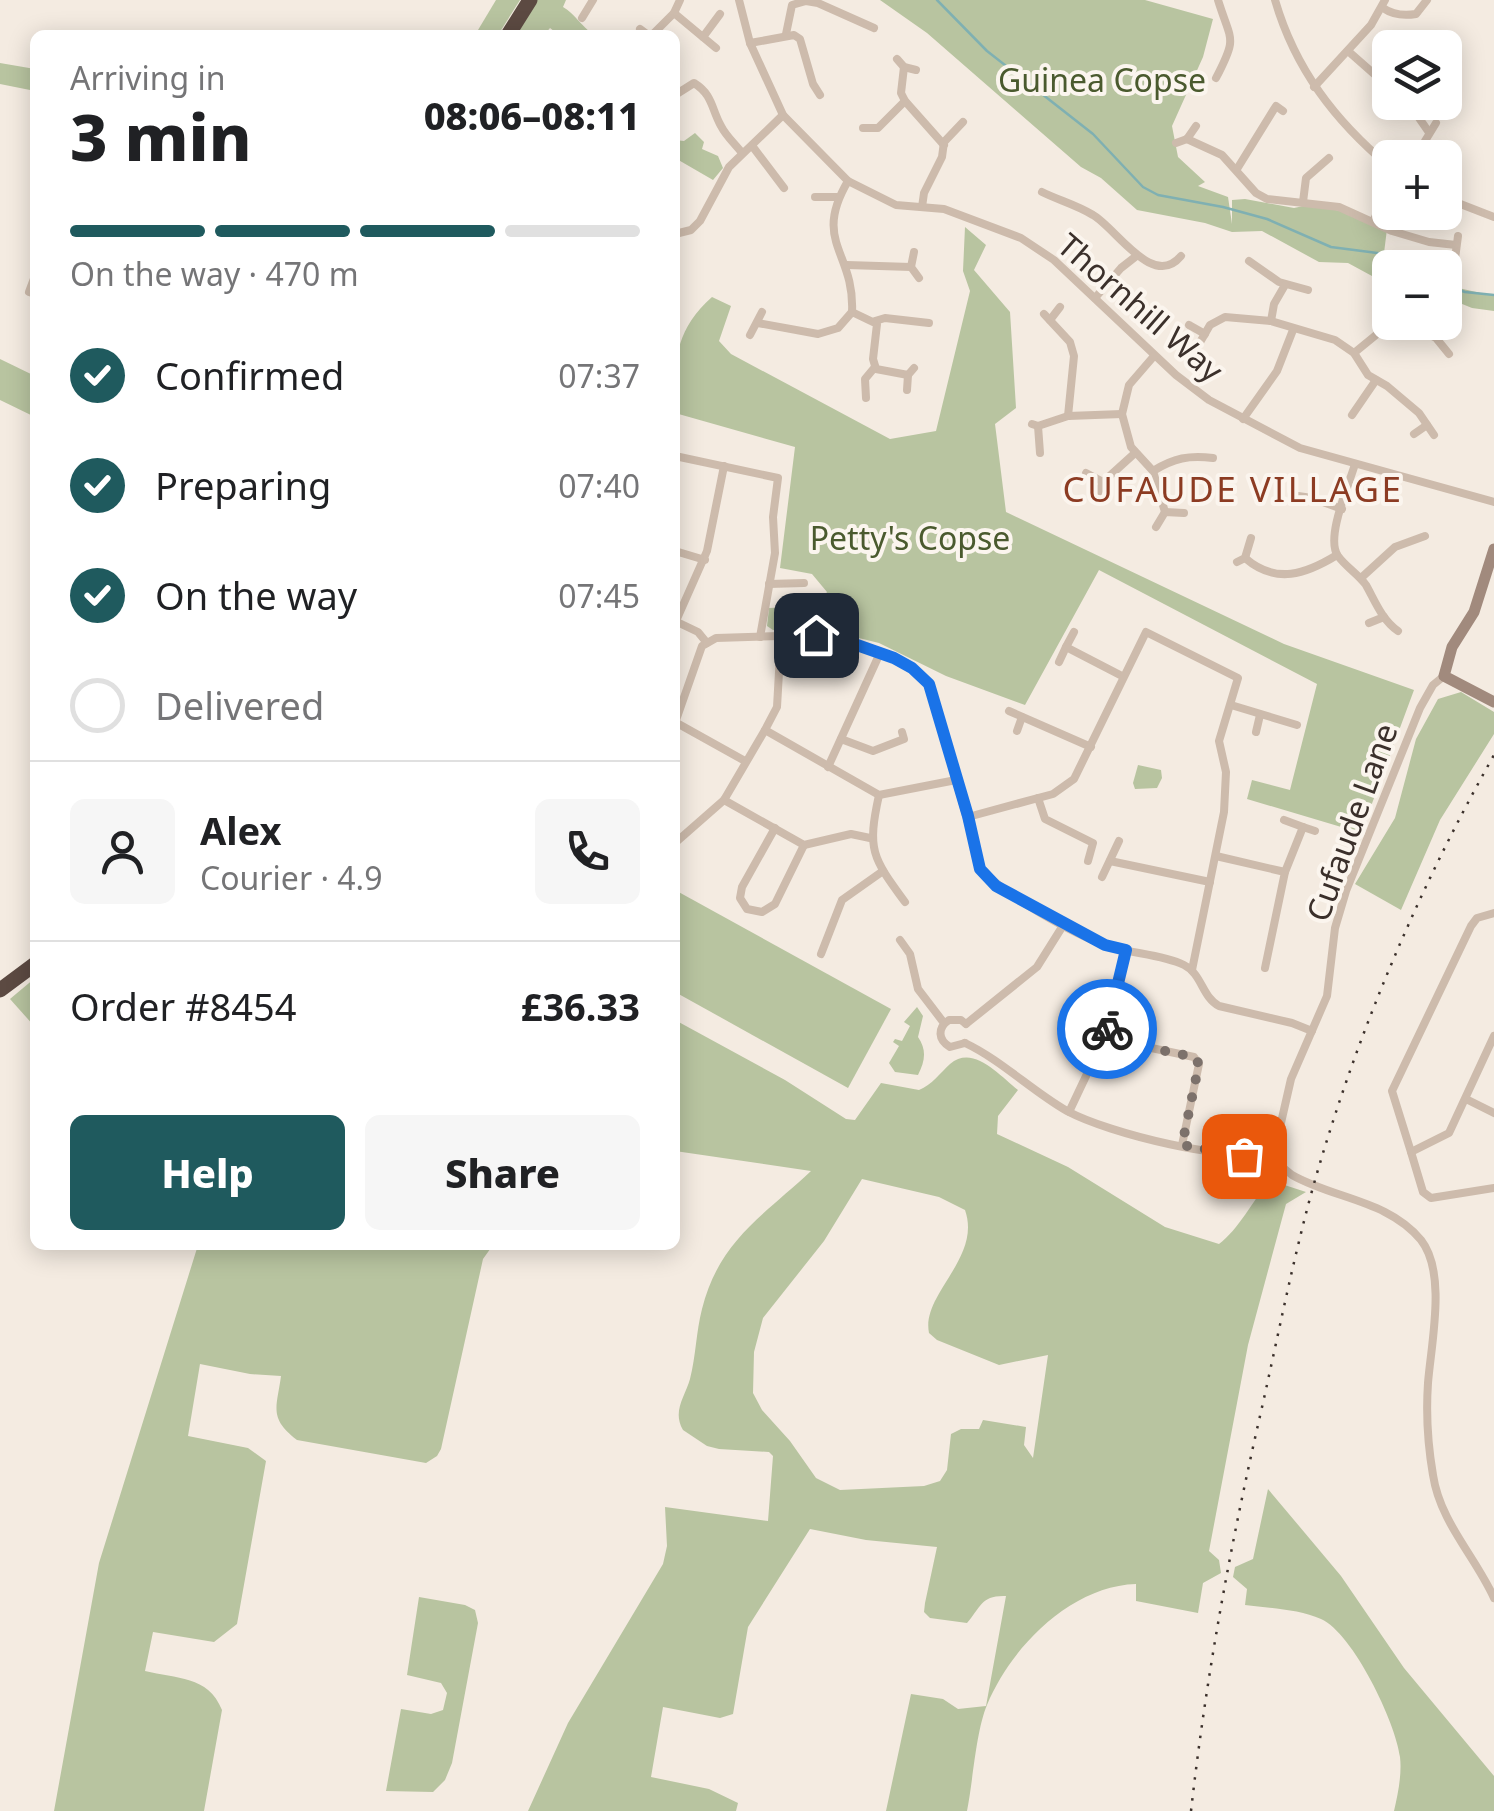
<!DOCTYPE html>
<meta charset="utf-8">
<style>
body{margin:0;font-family:"Noto Sans",sans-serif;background:#f6f6f6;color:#202124;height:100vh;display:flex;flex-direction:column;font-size:38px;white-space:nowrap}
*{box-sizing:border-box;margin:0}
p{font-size:32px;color:#757577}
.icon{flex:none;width:55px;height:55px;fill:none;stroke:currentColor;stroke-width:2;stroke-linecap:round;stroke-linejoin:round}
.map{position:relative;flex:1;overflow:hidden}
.panel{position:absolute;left:30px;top:30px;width:650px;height:1220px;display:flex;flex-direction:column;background:#fff;border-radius:15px;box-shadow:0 5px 25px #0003}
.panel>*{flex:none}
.tools{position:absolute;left:1372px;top:30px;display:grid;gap:20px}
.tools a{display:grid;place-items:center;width:90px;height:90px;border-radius:15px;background:#fff;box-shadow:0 5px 25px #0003;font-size:50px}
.pin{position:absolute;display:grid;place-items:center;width:85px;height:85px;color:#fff;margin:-42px;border-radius:20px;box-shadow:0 5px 15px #0006}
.courier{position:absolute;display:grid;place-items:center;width:100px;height:100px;margin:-50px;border:8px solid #1a73e8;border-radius:50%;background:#fff;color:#222;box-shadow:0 2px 12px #0007}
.summary em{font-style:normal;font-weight:800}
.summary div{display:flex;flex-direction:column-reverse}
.summary{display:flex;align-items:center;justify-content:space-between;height:170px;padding:0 40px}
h1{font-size:65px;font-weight:800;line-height:75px}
.bar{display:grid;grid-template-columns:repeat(4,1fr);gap:15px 10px;align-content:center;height:120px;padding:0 40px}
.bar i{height:12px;border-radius:8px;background:#e0e0e0}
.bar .current{background:#1f5a5e}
.bar p{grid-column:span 4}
.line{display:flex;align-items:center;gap:25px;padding:0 40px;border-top:2px solid #e0e0e0}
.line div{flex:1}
.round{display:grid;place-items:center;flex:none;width:105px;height:105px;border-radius:15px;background:#f6f6f6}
ol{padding:0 40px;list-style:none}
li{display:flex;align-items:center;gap:30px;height:110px}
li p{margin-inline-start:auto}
li .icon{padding:10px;border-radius:50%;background:#1f5a5e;color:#fff;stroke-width:4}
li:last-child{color:#757577}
li i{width:55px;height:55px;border:5px solid #e0e0e0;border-radius:50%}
.primary-button{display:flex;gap:20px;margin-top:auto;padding:20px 40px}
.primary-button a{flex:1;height:115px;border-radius:15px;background:#1f5a5e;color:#fff;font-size:40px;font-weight:800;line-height:115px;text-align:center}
.primary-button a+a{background:#f6f6f6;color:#202124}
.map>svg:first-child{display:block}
.green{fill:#b8c4a0;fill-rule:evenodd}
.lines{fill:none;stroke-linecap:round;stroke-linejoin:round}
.stream{stroke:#7fb0b2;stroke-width:2.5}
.street{stroke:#cdbbac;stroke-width:8}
.secondary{stroke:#a18a7d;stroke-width:11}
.highway{stroke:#5c4a42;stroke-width:15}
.rail{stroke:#3b302b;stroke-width:2.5;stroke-dasharray:2.5 8;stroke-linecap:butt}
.done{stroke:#7c716b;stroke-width:10;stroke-dasharray:0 18}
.route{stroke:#1a73e8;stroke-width:12}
.labels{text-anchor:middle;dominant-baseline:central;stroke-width:8;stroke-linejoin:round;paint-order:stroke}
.park-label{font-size:32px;fill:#4a5a2e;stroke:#fbf5ee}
.street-label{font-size:32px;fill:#3b302b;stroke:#fbf5ee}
.neighbourhood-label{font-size:35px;letter-spacing:2.5px;fill:#8c3b22;stroke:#fbf5ee}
</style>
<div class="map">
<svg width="1494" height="1811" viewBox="0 0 1494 1811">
<rect width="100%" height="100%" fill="#f4ebe1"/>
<g class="green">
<polygon points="496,0 520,0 498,35 475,35"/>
<path d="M 536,0 L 566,0 L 563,7 C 575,14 581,26 594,35 L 559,35 L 550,28 L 544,35 L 513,35 Z"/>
<polygon points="880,0 1145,0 1213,19 1203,57 1172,126 1178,157 1205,182 1198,186 1228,197 1232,224 1232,200 1245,199 1294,208 1308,205 1341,211 1387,229 1384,253 1412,267 1390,268 1390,280 1372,276 1348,263 1319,262 1262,231 1232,232 1205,223 1137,210 1101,178 1081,167 927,33"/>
<polygon points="0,63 35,69 35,91 0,84"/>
<polygon points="695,133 704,142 702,149 718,156 723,168 713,180 675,158 675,140 684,141"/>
<path d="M 965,227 L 986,245 L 974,270 L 1010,312 L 1016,408 L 995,424 L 1006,512 L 1284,644 L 1414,690 L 1367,817 L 1358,832 L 1247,799 L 1252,780 L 1290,790 L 1317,684 L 1099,570 L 1025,705 L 946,676 L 879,643 L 814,627 L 773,630 L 767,626 L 769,608 L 818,606 L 827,592 L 812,574 L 780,568 L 795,447 L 675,413 C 675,364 672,333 712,297 L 731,306 L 719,341 L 731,354 L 890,439 L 936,431 L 970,291 L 963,271 Z"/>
<polygon points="1445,285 1494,296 1494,311 1472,308 1445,297"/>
<polygon points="0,359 35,376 35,417 0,400"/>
<polygon points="1461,692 1494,712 1494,734 1440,820 1401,910 1355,884 1395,818 1416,739 1438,699"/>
<polygon points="1138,765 1161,770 1162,778 1157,788 1135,789 1133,783"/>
<polygon points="675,890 891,1009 848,1088 675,992"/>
<polygon points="35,978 35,1027 10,999"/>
<path d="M 917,1007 L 923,1016 L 918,1037 C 927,1050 925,1061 918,1075 L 895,1072 L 889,1063 L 899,1046 L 893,1042 L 895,1039 L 902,1041 L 910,1026 L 904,1022 Z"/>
<path d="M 675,1020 L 785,1080 L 846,1119 L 855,1120 L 881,1083 L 919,1090 C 932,1085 940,1073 950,1064 C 973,1044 999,1075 1018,1090 L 998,1116 L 997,1134 L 1068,1167 L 1165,1227 L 1219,1244 C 1238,1230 1254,1200 1269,1180 L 1306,1192 L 1286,1204 L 1248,1345 L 1209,1551 L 1219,1560 L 1221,1573 L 1203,1583 L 1198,1613 L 1136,1601 L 1136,1584 C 1071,1586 1011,1647 987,1705 C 976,1731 973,1781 967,1811 L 886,1811 L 911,1694 L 943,1699 L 958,1709 L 986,1706 L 1006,1596 C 981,1595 981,1607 967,1623 L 930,1618 L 924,1612 L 925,1603 L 937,1547 L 866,1540 L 810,1529 L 748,1627 L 733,1714 L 720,1718 L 663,1707 L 651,1777 L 709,1789 L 738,1803 L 736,1811 L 528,1811 L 568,1723 L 663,1564 L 667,1546 L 665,1507 L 768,1521 L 773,1456 L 769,1452 L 719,1449 L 707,1446 L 683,1430 C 672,1411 685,1397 690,1379 C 696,1356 696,1332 702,1309 C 719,1241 763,1216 811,1171 L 675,1151 ZM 862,1179 L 939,1197 L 965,1210 C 982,1258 921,1294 929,1333 L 937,1340 L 999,1365 L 1048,1355 L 1033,1458 L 1024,1445 L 1026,1427 L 983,1420 L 979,1429 L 961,1429 L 951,1434 L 947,1470 L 940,1481 L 924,1486 L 840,1490 L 816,1478 L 790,1441 L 762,1410 L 753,1393 L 754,1352 L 763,1318 L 824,1241 Z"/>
<path d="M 198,1245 L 493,1245 L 483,1259 L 441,1449 L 437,1456 L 426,1463 L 297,1440 C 268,1418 277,1407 281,1376 L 250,1374 L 200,1364 L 188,1436 L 248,1448 L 266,1461 L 237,1624 L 214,1642 L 153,1632 L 145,1671 C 176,1679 208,1675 222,1710 L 204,1811 L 54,1811 L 99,1563 Z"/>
<path d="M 1268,1489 L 1341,1576 L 1404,1668 L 1494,1776 L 1494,1811 L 1394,1811 C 1398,1794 1402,1774 1400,1757 C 1396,1723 1353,1633 1321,1619 C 1299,1609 1269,1608 1245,1605 L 1247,1589 L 1233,1577 L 1235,1567 L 1253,1559 Z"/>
<polygon points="419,1597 465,1605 475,1610 478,1623 452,1763 445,1780 433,1792 386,1791 401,1709 431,1714 443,1710 447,1693 441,1683 407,1675"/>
</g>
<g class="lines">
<g class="stream">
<polyline points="937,0 987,51 1093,134 1143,187 1158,195 1223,207 1267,219 1331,247 1385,254 1412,268"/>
<polyline points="1445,285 1465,292 1494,295"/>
</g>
<g class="street">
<polyline points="739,0 750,43 783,115 848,181 896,205 944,209 1021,238 1054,260 1176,375 1209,400 1300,448 1494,502"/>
<path d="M 1275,0 C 1295,69 1335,121 1390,167"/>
<path d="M 1383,8 C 1393,15 1404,16 1416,14 L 1427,0"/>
<polyline points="674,13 716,48"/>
<polyline points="582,18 593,0"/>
<polyline points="640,29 648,35"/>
<polyline points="786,34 792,5 806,1 818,3 874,28"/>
<polyline points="652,35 674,13 680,0"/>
<polyline points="703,37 720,14"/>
<polyline points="750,43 794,35 800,39 813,84 820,95"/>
<polyline points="1348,51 1390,88"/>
<polyline points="897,59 904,67 916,70"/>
<polyline points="904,67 901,93 905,101 944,145"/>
<path d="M 1216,78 C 1238,36 1231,42 1218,0"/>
<polyline points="1314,87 1371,25 1385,0"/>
<path d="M 675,95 L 694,83 C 713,95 711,108 721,126 C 726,136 735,144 742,153"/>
<polyline points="1408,102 1428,131"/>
<polyline points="863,128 878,128 905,101"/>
<polyline points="1187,139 1222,155 1256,193 1267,199 1339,207 1392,231 1429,242 1456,245"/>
<polyline points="1425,141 1436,123"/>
<polyline points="1176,143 1187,139 1196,126"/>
<polyline points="753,147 784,188"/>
<polyline points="1237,169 1276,106 1283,111"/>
<path d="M 1042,192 C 1058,200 1077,205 1093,215 C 1116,228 1153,290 1181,256"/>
<polyline points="815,197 838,197"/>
<polyline points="1445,198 1494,217"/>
<polyline points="1303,202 1306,178 1329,158"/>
<polyline points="922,207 924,193 942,157 944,142 963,122"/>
<polyline points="1373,222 1390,182"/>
<polyline points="675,234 691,230 700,221 729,167 783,115"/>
<polyline points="914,252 911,267 919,278"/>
<polyline points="1455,259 1458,236"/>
<polyline points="1249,261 1279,282 1308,290"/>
<polyline points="847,265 911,267"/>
<polyline points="35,276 29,292 35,294"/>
<polyline points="1095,298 1121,268 1135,257"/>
<polyline points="852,312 877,324 873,359 876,369 908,375"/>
<polyline points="1044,314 1070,342 1074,356 1068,416"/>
<polyline points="1050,320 1060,307"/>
<polyline points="875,321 885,318 929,323"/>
<polyline points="1271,321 1274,304 1285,285"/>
<polyline points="1403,322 1436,338 1449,354"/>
<path d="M 758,323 L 818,334 L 838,328 L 852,312 C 855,252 812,242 848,181"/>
<polyline points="1189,325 1205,334"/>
<polyline points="750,335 762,312"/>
<polyline points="1199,344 1210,325 1225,317 1271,321 1335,340 1354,353 1368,375 1387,386 1419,413 1434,435"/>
<polyline points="1354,353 1387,326 1396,322"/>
<polyline points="1154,356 1129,385 1122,414 1131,447 1153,471 1165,512"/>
<polyline points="907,390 908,375 914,368"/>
<polyline points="866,398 865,379 875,367"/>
<polyline points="1352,415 1376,380"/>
<polyline points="1243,419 1277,371 1293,330"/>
<polyline points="1032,424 1038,426 1068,416 1122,414"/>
<polyline points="1038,426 1040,453"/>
<polyline points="1414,434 1427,425"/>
<polyline points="675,456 778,478 773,517 775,553 760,637"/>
<path d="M 1355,464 C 1349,485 1325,538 1338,556 C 1346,567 1358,574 1366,585 C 1375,601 1382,620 1398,631"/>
<path d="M 1153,471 C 1174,458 1189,455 1213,458"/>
<polyline points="1086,473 1103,482"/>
<polyline points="1291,495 1312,498 1342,509"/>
<polyline points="1096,497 1103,482 1135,453"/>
<polyline points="1156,527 1165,512 1184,513"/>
<polyline points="675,551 705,560"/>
<path d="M 1245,558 C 1276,585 1306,574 1337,555"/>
<polyline points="1237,562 1245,558 1251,538"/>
<polyline points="1361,578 1395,547 1425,536"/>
<polyline points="769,584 804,583"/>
<polyline points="675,621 698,632 707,643"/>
<polyline points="676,621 707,551 724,466"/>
<polyline points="1369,623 1384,617"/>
<polyline points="1066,647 1074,632"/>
<polyline points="1059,662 1066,647 1122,676"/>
<path d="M 1444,676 L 1433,685 L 1420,708 L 1346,891 L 1335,928 L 1327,996 L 1291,1079 L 1275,1149 L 1281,1166 L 1292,1175 C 1334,1199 1388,1200 1421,1240 C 1447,1273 1431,1344 1428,1383 C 1426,1412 1428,1446 1433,1475 C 1440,1522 1475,1556 1494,1598"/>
<polyline points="1231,705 1297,725"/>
<polyline points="1009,711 1091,747"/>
<polyline points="675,722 745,761"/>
<path d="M 675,723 L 702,646 L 716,638 L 815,635 L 835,638 L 894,658 L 912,668 L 929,684 L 981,869 C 1004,895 1073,934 1108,946 C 1132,954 1161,954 1184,965 C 1202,974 1202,997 1219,1006 L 1292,1023 L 1312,1031"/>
<polyline points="765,730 879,795 956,780"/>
<polyline points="1017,731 1022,717"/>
<polyline points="1256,732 1260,715"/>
<polyline points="841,739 873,751 904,739 902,732"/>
<polyline points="828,767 880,653"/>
<path d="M 879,795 C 867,850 872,857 905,902"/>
<polyline points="1038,798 1045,819 1093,843 1088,861"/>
<polyline points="724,800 804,845 851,834 870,838"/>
<polyline points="968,817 1053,794 1074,779 1146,632 1238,678 1219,741 1226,772 1224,812 1192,970"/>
<polyline points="1284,820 1303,827"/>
<polyline points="775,828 742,887 740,898 747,909 762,912 775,904 804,845"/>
<polyline points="675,843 724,800 765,730 777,707 781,637"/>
<polyline points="1216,856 1285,872 1265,968"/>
<polyline points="1110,861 1210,882"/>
<polyline points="1285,872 1303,827 1315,831"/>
<polyline points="1102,877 1119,841"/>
<polyline points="900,940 910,954 918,989 944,1023"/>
<polyline points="821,954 842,900 883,871"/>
<polyline points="966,1024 1037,967 1064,924"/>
<polyline points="1494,1036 1449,1133 1411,1152 1423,1192 1431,1198 1494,1188"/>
<polyline points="1104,1038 1194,1057 1199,1064 1182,1145"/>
<path d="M 965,1043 C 1001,1060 1032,1091 1067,1111 C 1110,1134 1229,1163 1275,1152"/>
<path d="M 965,1043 L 950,1047 C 938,1040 937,1028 949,1020 L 961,1020 L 966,1024"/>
<polyline points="1466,1099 1494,1113"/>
<polyline points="1069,1112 1104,1038 1125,950"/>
<polyline points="1411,1152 1392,1091 1471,926 1477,918 1494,913"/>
</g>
<polyline class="secondary" points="1494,549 1474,612 1452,647 1444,676 1494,702"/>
<g class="highway">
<polyline points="508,35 530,0"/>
<polyline points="0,990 35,964"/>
</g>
<path class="rail" d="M 1191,1811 C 1206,1678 1230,1547 1260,1416 C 1278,1337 1293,1258 1315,1180 C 1358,1031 1418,890 1494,755"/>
</g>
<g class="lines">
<polyline class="done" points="1107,1029 1104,1038 1194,1057 1199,1064 1182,1145 1244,1156"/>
<polyline class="route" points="816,635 857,645 894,658 912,668 929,684 968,816 980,869 996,886 1105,945 1126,950 1107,1029"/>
</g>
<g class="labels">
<g class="park-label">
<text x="1102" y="79">Guinea Copse</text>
<text x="910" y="537">Petty's Copse</text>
</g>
<g class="street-label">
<text transform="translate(1141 307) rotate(41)">Thornhill Way</text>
<text transform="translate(1351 822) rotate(-70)">Cufaude Lane</text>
</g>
<g class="neighbourhood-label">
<text x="1233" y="488">CUFAUDE VILLAGE</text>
</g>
</g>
</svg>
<div class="tools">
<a><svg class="icon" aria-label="layers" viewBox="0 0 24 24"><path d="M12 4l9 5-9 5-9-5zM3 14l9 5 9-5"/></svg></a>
<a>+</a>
<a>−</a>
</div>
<div class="pin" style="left:1244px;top:1156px;background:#ea580c"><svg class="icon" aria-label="bag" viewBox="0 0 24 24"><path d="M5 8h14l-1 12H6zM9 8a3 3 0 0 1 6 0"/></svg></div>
<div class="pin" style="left:816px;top:635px;background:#1f2937"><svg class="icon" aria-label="home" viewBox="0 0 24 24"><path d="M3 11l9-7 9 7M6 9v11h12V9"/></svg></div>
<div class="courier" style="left:1107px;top:1029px"><svg class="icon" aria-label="bike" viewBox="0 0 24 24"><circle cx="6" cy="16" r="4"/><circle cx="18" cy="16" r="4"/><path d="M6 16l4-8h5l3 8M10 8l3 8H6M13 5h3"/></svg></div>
<section class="panel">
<div class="summary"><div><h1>3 min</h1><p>Arriving in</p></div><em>08:06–08:11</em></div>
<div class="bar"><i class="current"></i><i class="current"></i><i class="current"></i><i></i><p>On the way · 470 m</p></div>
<ol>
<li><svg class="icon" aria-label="check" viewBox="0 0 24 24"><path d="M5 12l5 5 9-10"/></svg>Confirmed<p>07:37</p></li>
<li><svg class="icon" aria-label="check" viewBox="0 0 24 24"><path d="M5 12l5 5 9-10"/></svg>Preparing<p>07:40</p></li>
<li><svg class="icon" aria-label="check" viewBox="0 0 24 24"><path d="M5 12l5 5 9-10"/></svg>On the way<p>07:45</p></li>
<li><i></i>Delivered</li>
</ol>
<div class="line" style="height:180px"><a class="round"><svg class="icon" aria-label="person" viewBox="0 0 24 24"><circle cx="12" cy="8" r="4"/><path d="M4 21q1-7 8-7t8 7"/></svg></a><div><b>Alex</b><p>Courier · 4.9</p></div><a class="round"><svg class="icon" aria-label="phone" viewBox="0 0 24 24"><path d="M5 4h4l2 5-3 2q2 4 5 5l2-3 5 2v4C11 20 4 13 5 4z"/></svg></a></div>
<div class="line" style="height:130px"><div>Order #8454</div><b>£36.33</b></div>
<div class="primary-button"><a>Help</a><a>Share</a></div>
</section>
</div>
